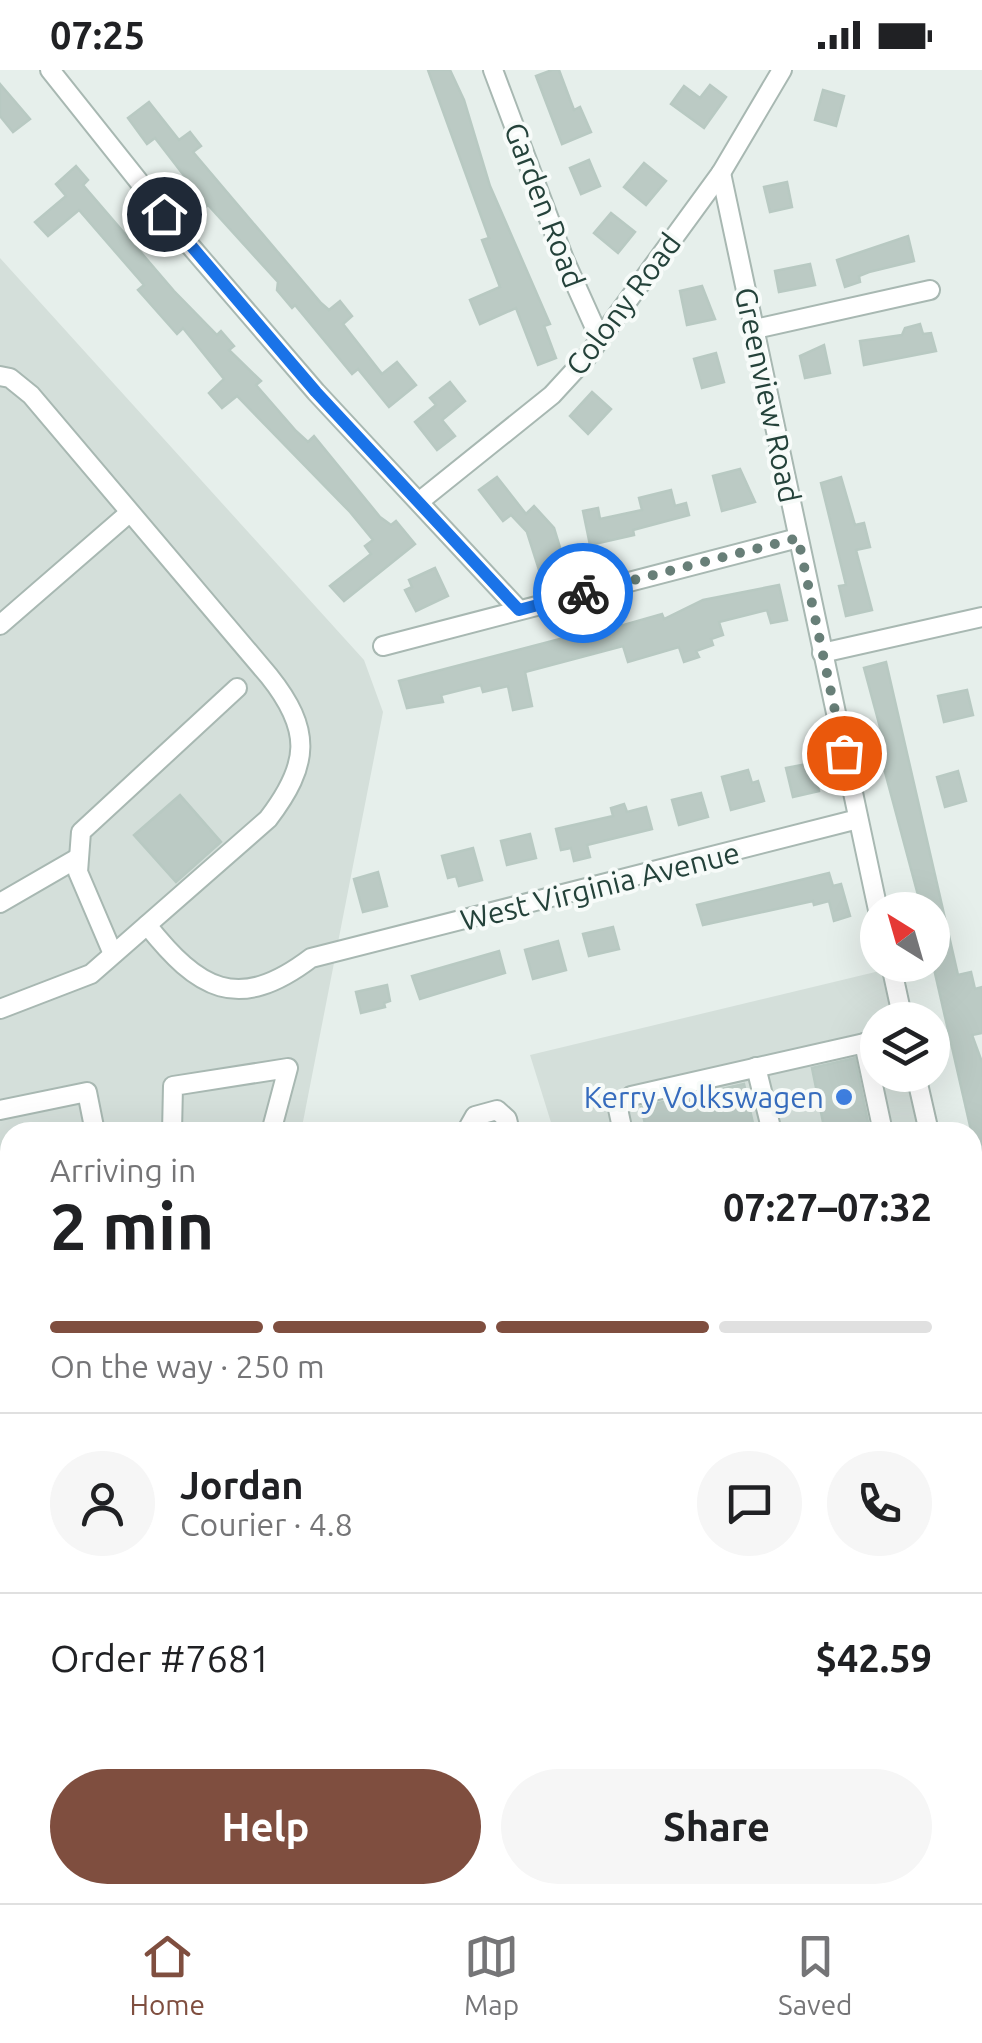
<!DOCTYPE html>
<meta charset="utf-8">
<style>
body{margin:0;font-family:Ubuntu,sans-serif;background:#f6f6f6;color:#202124;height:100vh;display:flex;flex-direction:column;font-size:38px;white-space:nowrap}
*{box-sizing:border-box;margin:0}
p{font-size:32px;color:#757577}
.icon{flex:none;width:55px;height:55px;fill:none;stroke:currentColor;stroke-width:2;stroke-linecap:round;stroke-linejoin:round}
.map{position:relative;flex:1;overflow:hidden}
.drawer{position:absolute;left:0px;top:1052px;width:982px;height:782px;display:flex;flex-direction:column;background:#fff;border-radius:30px 30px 0 0;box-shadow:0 10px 40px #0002}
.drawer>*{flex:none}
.needle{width:65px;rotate:323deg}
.buttons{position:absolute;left:860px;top:822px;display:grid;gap:20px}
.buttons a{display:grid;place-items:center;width:90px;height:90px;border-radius:50%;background:#fff;box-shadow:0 10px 40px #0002;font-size:50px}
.pin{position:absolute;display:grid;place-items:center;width:85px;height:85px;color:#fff;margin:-42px;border:5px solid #fff;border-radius:50%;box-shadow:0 2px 10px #0007}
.courier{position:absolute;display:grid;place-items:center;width:100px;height:100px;margin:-50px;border:8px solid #1a73e8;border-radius:50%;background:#fff;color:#222;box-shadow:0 2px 12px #0007}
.head em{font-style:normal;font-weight:600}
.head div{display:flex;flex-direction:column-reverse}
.head{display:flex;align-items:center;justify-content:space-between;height:170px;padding:0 50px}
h1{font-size:65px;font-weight:600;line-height:75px}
.bar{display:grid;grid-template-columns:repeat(4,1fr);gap:15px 10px;align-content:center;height:120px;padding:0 50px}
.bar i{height:12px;border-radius:8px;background:#e0e0e0}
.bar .active{background:#7f4e3f}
.bar p{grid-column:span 4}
.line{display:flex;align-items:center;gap:25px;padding:0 50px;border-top:2px solid #e0e0e0}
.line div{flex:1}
.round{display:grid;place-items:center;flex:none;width:105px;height:105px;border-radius:52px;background:#f6f6f6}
.cta{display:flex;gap:20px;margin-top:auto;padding:20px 50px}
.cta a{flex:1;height:115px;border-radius:60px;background:#7f4e3f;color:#fff;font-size:40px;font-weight:600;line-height:115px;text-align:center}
.cta a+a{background:#f6f6f6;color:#202124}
.status{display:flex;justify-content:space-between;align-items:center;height:70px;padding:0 50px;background:#fff;direction:ltr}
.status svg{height:28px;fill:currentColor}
.tab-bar{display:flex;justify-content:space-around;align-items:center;height:140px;border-top:2px solid #e0e0e0;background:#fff;font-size:28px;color:#757577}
.tab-bar a{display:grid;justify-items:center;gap:5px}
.tab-bar .active{color:#7f4e3f}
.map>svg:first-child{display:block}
.built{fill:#d4dfda}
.green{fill:#bfe0c8}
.building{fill:#bbcac4;stroke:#b8c9c2;stroke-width:2.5}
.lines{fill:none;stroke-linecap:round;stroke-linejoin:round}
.minor-casing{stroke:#a8b8b2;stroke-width:22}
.major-casing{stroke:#c2cac8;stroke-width:28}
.minor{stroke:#fff;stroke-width:18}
.major{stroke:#6aa596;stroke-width:22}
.done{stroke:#687f78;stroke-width:10;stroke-dasharray:0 18}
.route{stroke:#1a73e8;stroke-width:12}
.shop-dot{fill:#3f7fe0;stroke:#f7fbf9;stroke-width:4}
.labels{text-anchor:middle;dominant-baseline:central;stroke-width:8;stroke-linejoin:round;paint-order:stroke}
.street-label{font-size:30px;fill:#24423a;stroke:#f7fbf9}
.shop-label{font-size:30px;fill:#366cbe;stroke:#f7fbf9;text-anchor:end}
</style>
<div class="status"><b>07:25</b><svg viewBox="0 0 49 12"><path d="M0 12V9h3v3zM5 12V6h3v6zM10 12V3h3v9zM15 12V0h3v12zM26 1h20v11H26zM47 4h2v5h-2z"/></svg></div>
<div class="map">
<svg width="982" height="1833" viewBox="0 0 982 1833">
<rect width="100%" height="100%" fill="#e6efeb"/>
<g class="built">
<polygon points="0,188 364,590 383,642 301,1062 10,1062 10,1406 0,1407"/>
<polygon points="892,898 903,950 878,950 878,1005 916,1005 929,1062 554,1062 530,985"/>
<polygon points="982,1076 982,1272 972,1248 972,1078"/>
</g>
<g class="green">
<polygon points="972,1550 982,1566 982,1680 973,1679"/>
<polygon points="10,1639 10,1784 0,1788 0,1644"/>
</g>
<g class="building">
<polygon points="428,0 450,0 464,30 490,116 550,254 544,256 556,288 538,295 516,238 480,254 470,230 500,217 482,170 489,168"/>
<polygon points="552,0 559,0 574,40 580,37 591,62 562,74 536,6"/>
<polygon points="0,14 30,49 13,62 0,46"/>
<polygon points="710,15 726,27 704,58 671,34 684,16 700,28"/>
<polygon points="823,20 844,26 836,56 815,50"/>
<polygon points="149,32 179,70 190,62 201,76 193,82 321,233 329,240 340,231 352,246 343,254 382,304 397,292 416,315 389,337 358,299 352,304 295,235 292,238 277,220 278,212 208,135 202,140 194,130 199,125 155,68 147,74 128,48"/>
<polygon points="589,90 600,116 581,124 570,98"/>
<polygon points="644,93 666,111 646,135 624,117"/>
<polygon points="76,96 88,110 83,115 174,221 217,265 221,261 234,276 229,280 261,311 256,315 296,361 308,372 314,366 380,447 391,455 396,451 415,474 344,531 330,516 371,484 365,476 373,470 350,442 237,326 222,338 209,323 224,309 183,258 177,264 138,220 144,215 79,140 48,166 35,152 66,126 56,114"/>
<polygon points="787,112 792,137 770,142 764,117"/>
<polygon points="611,143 635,162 618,183 594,163"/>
<polygon points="908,166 914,191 869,202 859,206 860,212 845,217 837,190"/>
<polygon points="810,194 815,215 779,222 775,201"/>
<polygon points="702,216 715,249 687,255 680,221"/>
<polygon points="920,254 923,264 931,263 936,281 864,295 860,271 902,265 905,258"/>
<polygon points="824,275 830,303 805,308 800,286"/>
<polygon points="716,283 724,312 702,318 694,289"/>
<polygon points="450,312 465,331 442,350 455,366 437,380 415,352 436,335 430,328"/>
<polygon points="592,322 611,339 588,364 570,346"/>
<polygon points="740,399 755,432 722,441 713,406"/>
<polygon points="497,407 526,444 534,436 554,458 562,484 551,488 554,495 539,500 527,462 511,445 503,451 479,420"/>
<polygon points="841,407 855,455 864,453 870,477 856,480 872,540 846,546 839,516 846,515 821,413"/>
<polygon points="671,420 675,436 686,433 689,445 633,460 634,465 590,475 583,441 598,438 600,449 642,440 639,428"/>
<polygon points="435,498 448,526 416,541 405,520 412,517 409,510"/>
<polygon points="779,515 787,550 771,553 767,540 719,552 723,565 711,569 713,575 696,581 699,587 684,592 679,577 628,592 623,576 525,602 532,636 513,640 508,616 483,622 481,615 441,625 443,632 407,638 399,611 598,559 599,562 662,544 664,549 703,530"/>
<polygon points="886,592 958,905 971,902 975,919 982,917 982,963 972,965 982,992 982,1081 976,1082 932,890 932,840 922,840 874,661 881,661 864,598"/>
<polygon points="967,620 973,645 944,652 938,626"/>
<polygon points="812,693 819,721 793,727 786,698"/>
<polygon points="748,700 752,713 758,711 764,731 731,740 722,707"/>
<polygon points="958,701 966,731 945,737 937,707"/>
<polygon points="701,723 708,747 679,755 672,730"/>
<polygon points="180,725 221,772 176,812 134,765"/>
<polygon points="624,734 627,742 646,737 652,759 587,775 590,787 574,791 571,778 561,780 556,759 613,746 611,738"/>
<polygon points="530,764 536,788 507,795 501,771"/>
<polygon points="473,778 482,810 459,816 456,806 448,808 442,786"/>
<polygon points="378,802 387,836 363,842 354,809"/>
<polygon points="829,803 833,816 841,814 850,846 834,851 829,831 814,835 813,831 703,855 697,835"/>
<polygon points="613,857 619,879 589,886 583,864"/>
<polygon points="558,871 566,900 533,909 525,880"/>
<polygon points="499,881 505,903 420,929 412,906"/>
<polygon points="387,915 390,931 384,933 385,937 361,943 356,922"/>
<polygon points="855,988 870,1062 825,1062 812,998"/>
<polygon points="744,1014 755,1062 647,1062 641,1037"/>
</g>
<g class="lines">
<defs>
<g id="minor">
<polyline points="50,0 187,172 316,322 519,540"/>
<polyline points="493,0 564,189 600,269"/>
<polyline points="721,103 878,840"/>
<polyline points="755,259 930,220"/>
<path d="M 0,306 L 10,308 L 31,325 L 269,606 C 312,660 310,694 268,749 L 91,904 L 0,939"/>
<polyline points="420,431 552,325 586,288 721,103 782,0"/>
<polyline points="0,555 128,444"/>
<polyline points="383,576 798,468"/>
<polyline points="822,583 982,547"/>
<polyline points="0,833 76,789"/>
<path d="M 147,855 C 198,919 237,944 311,888 L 858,749"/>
<polyline points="113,884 78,802 81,762 237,618"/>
<polyline points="891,895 903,950"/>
<polyline points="864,973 883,1062"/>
<polyline points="756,997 772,1062"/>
<polyline points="916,1005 929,1062"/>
<polyline points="0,1040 87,1022 95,1062"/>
<polyline points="172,1062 173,1016 288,998 271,1062"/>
<polyline points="466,1062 475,1046 497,1040 507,1049 510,1062"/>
<polyline points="623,1062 618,1039 631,1026 878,970"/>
<polyline points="0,1098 10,1138"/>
<polyline points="972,1118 982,1116"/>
<polyline points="10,1155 10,1177"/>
<polyline points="972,1248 982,1272"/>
<polyline points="972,1354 982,1350"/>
<polyline points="818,1825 835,1833"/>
<polyline points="335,1833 356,1825"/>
<polyline points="531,1833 531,1825"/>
<polyline points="738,1833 740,1825"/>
</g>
<g id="major">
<polyline points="972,1202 982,1185"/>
<polyline points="0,1407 10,1406"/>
<polyline points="0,1439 10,1437"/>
</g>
</defs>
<use href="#minor" class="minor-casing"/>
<use href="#major" class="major-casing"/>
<use href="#minor" class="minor"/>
<use href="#major" class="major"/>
</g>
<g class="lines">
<polyline class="done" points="583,523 798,468 844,683"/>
<polyline class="route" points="164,144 316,322 519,540 583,523"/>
</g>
<circle class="shop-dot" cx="844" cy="1027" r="10"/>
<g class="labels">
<g class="street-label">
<text transform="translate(545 135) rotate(69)">Garden Road</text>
<text transform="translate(623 234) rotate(-53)">Colony Road</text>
<text transform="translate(768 325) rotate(78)">Greenview Road</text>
<text transform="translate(600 816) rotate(-14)">West Virginia Avenue</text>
</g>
<g class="shop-label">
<text x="824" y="1027">Kerry Volkswagen</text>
</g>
</g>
</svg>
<div class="buttons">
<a><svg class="needle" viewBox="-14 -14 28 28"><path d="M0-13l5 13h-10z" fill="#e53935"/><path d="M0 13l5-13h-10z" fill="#757577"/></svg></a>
<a><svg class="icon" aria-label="layers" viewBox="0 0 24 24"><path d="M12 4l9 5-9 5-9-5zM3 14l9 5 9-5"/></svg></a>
</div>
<div class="pin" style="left:844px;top:683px;background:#ea580c"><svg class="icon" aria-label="bag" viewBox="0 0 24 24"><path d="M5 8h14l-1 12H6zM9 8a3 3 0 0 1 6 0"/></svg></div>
<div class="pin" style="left:164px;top:144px;background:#1f2937"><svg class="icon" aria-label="home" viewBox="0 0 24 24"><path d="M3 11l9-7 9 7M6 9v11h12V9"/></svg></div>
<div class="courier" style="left:583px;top:523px"><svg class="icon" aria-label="bike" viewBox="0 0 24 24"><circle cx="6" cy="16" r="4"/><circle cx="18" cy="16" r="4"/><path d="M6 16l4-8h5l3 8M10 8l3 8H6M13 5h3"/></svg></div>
<section class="drawer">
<div class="head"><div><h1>2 min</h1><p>Arriving in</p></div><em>07:27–07:32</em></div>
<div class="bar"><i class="active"></i><i class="active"></i><i class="active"></i><i></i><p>On the way · 250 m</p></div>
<div class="line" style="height:180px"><a class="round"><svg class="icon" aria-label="person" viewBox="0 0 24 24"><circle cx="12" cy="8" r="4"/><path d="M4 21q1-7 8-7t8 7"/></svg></a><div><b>Jordan</b><p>Courier · 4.8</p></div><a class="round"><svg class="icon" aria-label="chat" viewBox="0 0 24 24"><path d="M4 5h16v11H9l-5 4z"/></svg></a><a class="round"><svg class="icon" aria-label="phone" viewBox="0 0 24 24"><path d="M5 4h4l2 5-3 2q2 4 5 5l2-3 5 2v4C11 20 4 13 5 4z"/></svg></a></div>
<div class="line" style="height:130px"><div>Order #7681</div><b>$42.59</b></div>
<div class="cta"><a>Help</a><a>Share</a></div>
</section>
</div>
<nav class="tab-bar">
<a class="active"><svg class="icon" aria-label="home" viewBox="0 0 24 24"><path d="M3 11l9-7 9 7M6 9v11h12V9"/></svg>Home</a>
<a><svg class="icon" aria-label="map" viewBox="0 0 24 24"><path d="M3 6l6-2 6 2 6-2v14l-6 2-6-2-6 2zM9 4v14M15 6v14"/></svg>Map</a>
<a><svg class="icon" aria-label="saved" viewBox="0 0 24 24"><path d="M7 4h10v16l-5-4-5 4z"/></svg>Saved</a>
</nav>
